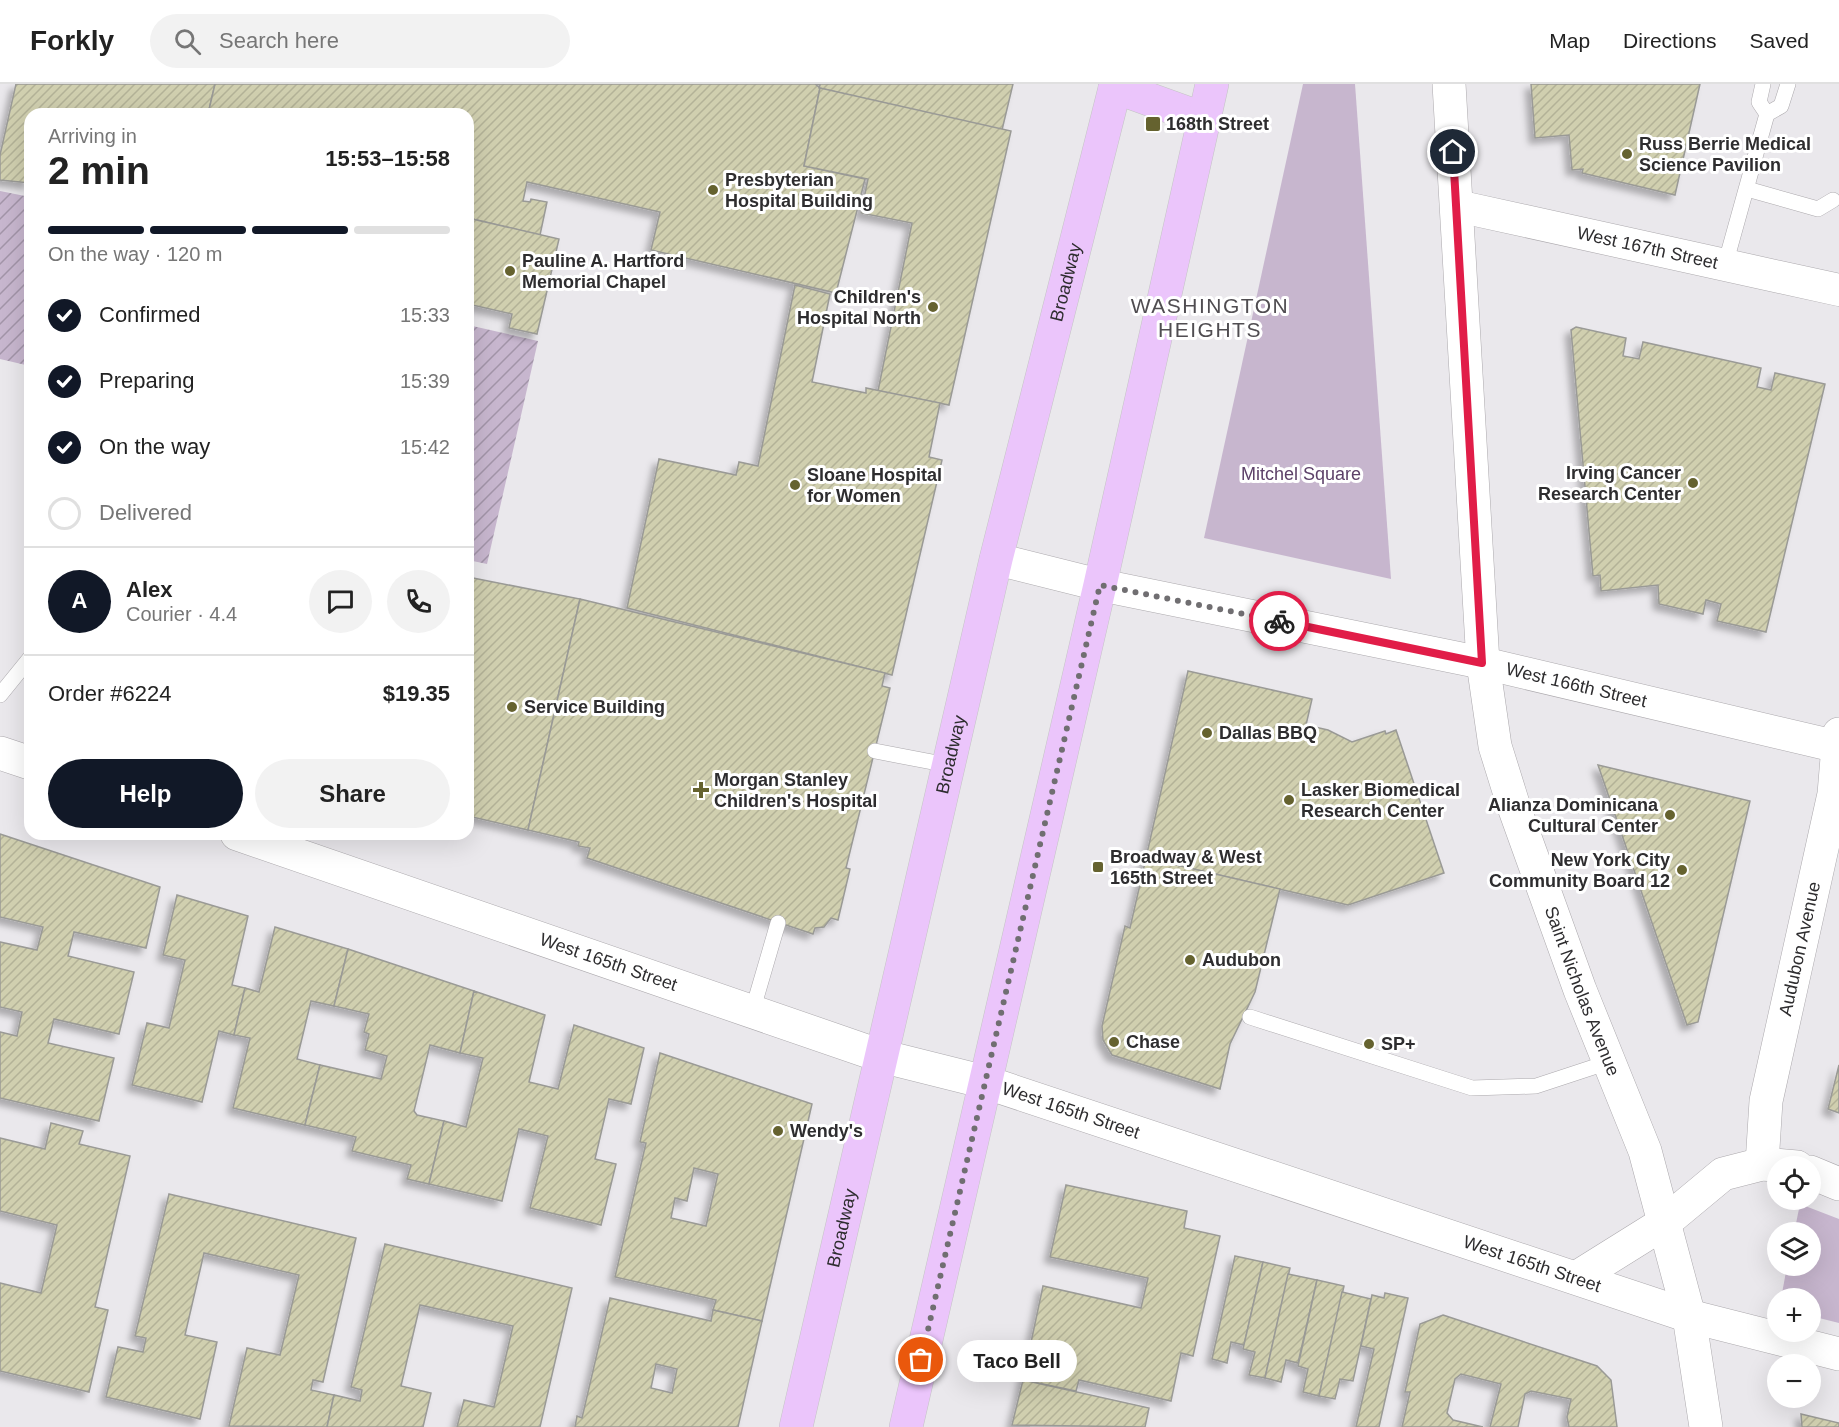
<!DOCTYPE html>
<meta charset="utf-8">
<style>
body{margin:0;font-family:Arial,sans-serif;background:#f2f2f2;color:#222;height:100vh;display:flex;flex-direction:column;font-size:22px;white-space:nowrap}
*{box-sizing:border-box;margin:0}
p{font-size:20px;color:#767676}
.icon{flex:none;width:33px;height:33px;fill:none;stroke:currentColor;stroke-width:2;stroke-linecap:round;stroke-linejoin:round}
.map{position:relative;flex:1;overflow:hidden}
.side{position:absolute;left:24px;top:24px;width:450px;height:732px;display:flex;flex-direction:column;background:#fff;border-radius:18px;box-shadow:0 6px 24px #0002}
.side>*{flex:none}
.buttons{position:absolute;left:1767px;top:1072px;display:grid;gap:12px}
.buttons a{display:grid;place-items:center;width:54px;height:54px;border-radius:50%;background:#fff;box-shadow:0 6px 24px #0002;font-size:30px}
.pin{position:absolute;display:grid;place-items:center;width:51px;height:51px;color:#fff;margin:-26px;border:3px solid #fff;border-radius:50%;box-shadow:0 2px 6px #0007}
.courier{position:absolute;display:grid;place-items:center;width:60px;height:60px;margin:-30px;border:4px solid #e11d48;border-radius:50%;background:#fff;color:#222;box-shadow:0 2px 8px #0007}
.bubble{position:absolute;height:42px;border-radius:21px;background:#fff;box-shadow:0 6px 24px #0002;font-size:20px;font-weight:600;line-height:42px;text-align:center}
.summary em{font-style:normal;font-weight:600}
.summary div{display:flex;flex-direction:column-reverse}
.summary{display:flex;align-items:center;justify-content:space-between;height:102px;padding:0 24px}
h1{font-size:39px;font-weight:600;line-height:45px}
.bar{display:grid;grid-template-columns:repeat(4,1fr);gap:9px 6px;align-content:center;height:72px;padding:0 24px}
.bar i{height:8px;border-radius:4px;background:#e0e0e0}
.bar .selected{background:#111827}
.bar p{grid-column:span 4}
.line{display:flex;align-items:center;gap:15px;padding:0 24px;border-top:2px solid #e0e0e0}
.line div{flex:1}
.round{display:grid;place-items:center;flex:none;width:63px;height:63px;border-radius:32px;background:#f2f2f2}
ol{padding:0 24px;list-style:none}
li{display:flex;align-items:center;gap:18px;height:66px}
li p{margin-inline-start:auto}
li .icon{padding:6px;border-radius:50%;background:#111827;color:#fff;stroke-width:4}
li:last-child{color:#767676}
li i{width:33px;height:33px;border:3px solid #e0e0e0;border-radius:50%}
.action{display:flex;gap:12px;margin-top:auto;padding:12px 24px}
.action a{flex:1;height:69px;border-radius:36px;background:#111827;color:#fff;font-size:24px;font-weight:600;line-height:69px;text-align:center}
.action a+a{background:#f2f2f2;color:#222}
header{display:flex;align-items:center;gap:36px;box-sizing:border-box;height:84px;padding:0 30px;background:#fff;border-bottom:2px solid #e0e0e0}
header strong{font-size:28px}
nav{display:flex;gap:33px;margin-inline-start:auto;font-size:21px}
.search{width:420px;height:54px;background:#f2f2f2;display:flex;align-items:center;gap:15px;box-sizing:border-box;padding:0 21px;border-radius:33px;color:#767676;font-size:22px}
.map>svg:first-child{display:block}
.park{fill:#c7b6ce}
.garden{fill:url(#garden-furrows)}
.building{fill:url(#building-hatch);stroke:#9a9a96;stroke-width:1.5;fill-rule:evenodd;filter:url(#shadow)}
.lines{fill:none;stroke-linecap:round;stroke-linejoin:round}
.lane-casing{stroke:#aca9ad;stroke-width:16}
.street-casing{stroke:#aca9ad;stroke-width:33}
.secondary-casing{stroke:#aca9ad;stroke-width:34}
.primary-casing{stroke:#c4c4c5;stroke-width:34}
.lane{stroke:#fff;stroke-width:15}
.street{stroke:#fff;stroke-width:32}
.secondary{stroke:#fff;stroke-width:33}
.primary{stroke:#ebc5fb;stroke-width:33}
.done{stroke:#706e71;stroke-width:6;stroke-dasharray:0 10.8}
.route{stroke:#e11d48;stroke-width:8}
.poi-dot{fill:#65622f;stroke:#fff;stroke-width:2}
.labels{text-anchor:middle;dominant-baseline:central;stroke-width:6;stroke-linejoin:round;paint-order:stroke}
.poi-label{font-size:18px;font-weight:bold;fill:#2e2d2f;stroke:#fff;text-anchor:start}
.street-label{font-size:18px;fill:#2e2d2f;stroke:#fff}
.park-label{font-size:18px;fill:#5d4169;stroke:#fff}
.quarter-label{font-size:21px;letter-spacing:1.5px;fill:#504d51;stroke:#fff}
</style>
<header>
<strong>Forkly</strong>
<div class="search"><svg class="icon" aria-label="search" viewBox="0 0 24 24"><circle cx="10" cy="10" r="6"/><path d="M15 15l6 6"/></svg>Search here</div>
<nav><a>Map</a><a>Directions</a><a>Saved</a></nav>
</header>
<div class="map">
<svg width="1839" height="1343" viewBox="0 0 1839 1343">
<defs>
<pattern id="garden-furrows" width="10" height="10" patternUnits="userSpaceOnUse" patternTransform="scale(1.5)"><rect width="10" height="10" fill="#c7b6ce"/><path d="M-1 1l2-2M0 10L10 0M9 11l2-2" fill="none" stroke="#a294a8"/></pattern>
<pattern id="building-hatch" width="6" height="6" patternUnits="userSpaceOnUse" patternTransform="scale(1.5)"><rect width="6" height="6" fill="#d0cfaf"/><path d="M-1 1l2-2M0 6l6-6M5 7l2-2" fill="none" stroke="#b3b297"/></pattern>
<filter id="shadow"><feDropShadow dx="-5.5" dy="5.5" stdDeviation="3" flood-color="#0004"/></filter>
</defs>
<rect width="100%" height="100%" fill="#eae8ec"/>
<g class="park">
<polygon points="1303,0 1355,0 1391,495 1204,454"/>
<polygon points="1800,1120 1839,1135 1839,1239 1811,1232 1810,1215 1781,1215 1787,1182 1810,1182 1810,1149 1794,1149"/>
</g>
<g class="garden">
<polygon points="0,107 30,113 30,282 0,275"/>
<polygon points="468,241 538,257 487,480 468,476"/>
</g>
<g class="building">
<polygon points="16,0 215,0 208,30 30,30 30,99 0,96 0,71"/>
<polygon points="215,0 815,0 820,4 804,82 865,95 836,209 651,166 660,128 527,98 523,117 530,118 531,115 547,118 540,151 468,134 468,30 208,30"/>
<polygon points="815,0 1013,0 1002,46 819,4 820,1"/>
<polygon points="1531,0 1700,0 1675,111 1582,89 1583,85 1572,86 1569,51 1535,54"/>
<polygon points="820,4 1011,47 949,321 878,307 912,139 861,129 868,95 804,82"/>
<polygon points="468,134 559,155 537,250 509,244 512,230 468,220"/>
<polygon points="795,201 830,210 812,298 866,309 866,304 940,319 929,373 942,376 892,591 627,524 659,375 736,391 739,378 758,382"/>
<polygon points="1576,243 1626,254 1623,272 1639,275 1643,258 1761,284 1757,303 1771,306 1775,289 1825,300 1766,548 1717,537 1721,520 1706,516 1703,530 1659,520 1658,501 1601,507 1600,491 1593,492 1571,246"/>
<polygon points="468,493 580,515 528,746 468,732"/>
<polygon points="580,515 885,589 882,602 890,604 846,784 850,785 838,836 831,834 824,843 815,844 813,850 587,774 590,764 578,762 579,758 528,746"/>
<polygon points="1188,587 1312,615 1306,641 1328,646 1352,658 1385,647 1386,650 1396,646 1444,789 1348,821 1146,774"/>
<polygon points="1598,681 1750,717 1698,938 1687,941"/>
<polygon points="0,750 160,803 146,864 74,848 68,872 134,888 119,950 54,935 48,959 114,974 99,1037 0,1014 0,948 17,952 22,928 0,923 0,858 37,866 43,843 0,833"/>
<polygon points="1146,774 1280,805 1255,908 1230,960 1220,1005 1112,971 1103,956 1102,942 1125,842 1130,844"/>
<polygon points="177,811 248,832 232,901 245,904 234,951 219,947 202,1018 132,1001 147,939 169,944 185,876 163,871"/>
<polygon points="275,843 348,865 334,922 311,917 297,975 320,981 305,1041 233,1024 250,954 234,951 245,904 259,908"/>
<polygon points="348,865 474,907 460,969 430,961 414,1027 417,1031 444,1037 429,1100 407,1095 411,1081 352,1067 356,1053 305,1041 320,981 381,995 387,972 365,966 369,950 364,948 369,930 334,922"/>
<polygon points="474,907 545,931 529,998 558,1005 574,941 644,964 631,1020 609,1015 595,1075 616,1080 601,1141 530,1124 548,1052 519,1045 502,1117 429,1100 444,1037 466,1043 483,974 460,969"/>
<path d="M 660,969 L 812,1020 L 762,1237 L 713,1226 L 716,1216 L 615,1193 L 646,1059 L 640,1058 ZM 694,1084 L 718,1090 L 706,1142 L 671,1134 L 675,1114 L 687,1117 Z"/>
<polygon points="1839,981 1839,1029 1828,1025"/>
<polygon points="51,1039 83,1047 79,1060 130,1072 95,1223 108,1226 89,1308 0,1287 0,1199 41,1209 57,1141 0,1127 0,1054 45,1065"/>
<polygon points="1066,1101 1187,1127 1184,1144 1220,1152 1193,1272 1181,1269 1171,1317 1079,1296 1076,1307 1023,1296 1043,1202 1141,1224 1148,1194 1050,1173"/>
<polygon points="169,1110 356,1154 323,1298 313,1296 311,1306 334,1311 327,1343 229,1342 247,1264 280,1271 299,1191 204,1169 185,1251 217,1258 200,1335 106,1313 118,1263 143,1268 146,1254 135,1252"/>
<polygon points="385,1160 572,1204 540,1343 457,1343 464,1316 494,1323 513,1242 420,1221 401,1302 431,1309 423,1343 327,1343 334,1311 360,1317 362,1306 351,1303"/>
<polygon points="1235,1172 1263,1178 1244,1261 1231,1258 1227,1279 1212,1275"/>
<polygon points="1263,1178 1290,1184 1265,1294 1249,1291 1255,1268 1243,1265"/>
<polygon points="1288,1190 1317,1196 1298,1279 1286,1276 1281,1298 1265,1294"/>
<polygon points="1317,1196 1344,1202 1319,1312 1303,1308 1308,1285 1298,1282"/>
<polygon points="1342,1208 1371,1215 1353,1297 1340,1295 1335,1315 1319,1312"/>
<polygon points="1385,1209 1408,1214 1379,1343 1356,1343 1374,1265 1361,1262 1372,1211 1384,1214"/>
<path d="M 610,1214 L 711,1237 L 713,1226 L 762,1237 L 738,1343 L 575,1343 L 577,1332 L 582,1334 ZM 656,1280 L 677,1285 L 672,1309 L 651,1304 Z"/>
<polygon points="1443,1231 1597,1282 1611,1296 1617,1343 1569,1343 1567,1333 1571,1315 1531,1307 1525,1310 1518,1343 1490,1343 1501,1300 1461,1290 1455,1295 1447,1329 1453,1336 1483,1343 1402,1343 1410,1308 1405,1308 1420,1240"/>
<polygon points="1023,1296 1149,1324 1145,1343 1012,1341"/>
<polygon points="1801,1330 1839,1339 1839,1343 1802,1343"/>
</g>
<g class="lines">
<defs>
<g id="lane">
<polyline points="1763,0 1759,18 1767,30"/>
<polyline points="1747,105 1818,125 1833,116"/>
<polyline points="1725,181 1767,30 1781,22 1788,0"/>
<polyline points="0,611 30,574"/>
<polyline points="875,667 948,681"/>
<polyline points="752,928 778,839"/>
<polyline points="1250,933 1472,1004 1536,1002 1609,978"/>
</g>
<g id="street">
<path id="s1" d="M 1457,122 L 1839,206"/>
<path id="s2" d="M 996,475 L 1100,501 L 1483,579 L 1839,663"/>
</g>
<g id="secondary">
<path id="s3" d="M 1449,0 L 1483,579 L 1495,662 L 1514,723 L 1580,906 L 1645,1067 L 1689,1232 L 1706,1343"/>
<polyline points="0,669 30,679"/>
<path id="s4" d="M 237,750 L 881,972 L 985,998 L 1689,1232 L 1839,1270"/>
<path id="s5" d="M 1762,1080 L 1766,1017 L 1834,710 L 1839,650"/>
<polyline points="1810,1088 1839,1100"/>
<polyline points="1576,1194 1664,1139 1723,1090 1762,1080 1797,1083"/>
</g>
<g id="primary">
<polyline points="1115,3 1204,35"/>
<path id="s6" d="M 796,1343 L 996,475 L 1116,0"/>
<polyline points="906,1343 1100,501 1212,0"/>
</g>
</defs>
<use href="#lane" class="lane-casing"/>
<use href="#street" class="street-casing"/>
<use href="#secondary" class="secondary-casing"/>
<use href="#primary" class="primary-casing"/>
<use href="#lane" class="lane"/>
<use href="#street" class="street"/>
<use href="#secondary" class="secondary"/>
<use href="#primary" class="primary"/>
</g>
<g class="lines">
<polyline class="done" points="921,1276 1100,501 1279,537"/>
<polyline class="route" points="1279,537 1482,579 1453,68"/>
</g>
<g class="poi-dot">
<rect x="1145" y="32" width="16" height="16" rx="3"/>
<circle cx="1627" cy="70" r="6"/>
<circle cx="713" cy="106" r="6"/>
<circle cx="510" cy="187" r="6"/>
<circle cx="933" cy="223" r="6"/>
<circle cx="1693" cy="399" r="6"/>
<circle cx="795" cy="401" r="6"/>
<circle cx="512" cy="623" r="6"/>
<circle cx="1207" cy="649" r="6"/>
<path d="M698 697h6v6h6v6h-6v6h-6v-6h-6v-6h6z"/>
<circle cx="1289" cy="716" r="6"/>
<circle cx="1670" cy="731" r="6"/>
<rect x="1092" y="777" width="12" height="12" rx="3"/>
<circle cx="1682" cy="786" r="6"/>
<circle cx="1190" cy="876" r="6"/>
<circle cx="1114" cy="958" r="6"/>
<circle cx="1369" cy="960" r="6"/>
<circle cx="778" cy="1047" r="6"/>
</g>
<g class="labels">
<g class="poi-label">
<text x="1166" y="40">168th Street</text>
<text x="1639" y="60">Russ Berrie Medical<tspan x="1639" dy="21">Science Pavilion</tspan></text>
<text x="725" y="96">Presbyterian<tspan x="725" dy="21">Hospital Building</tspan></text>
<text x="522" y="177">Pauline A. Hartford<tspan x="522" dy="21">Memorial Chapel</tspan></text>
<text x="921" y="213" text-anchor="end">Children's<tspan x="921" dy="21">Hospital North</tspan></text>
<text x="1681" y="389" text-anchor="end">Irving Cancer<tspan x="1681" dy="21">Research Center</tspan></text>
<text x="807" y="391">Sloane Hospital<tspan x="807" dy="21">for Women</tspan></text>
<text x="524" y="623">Service Building</text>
<text x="1219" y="649">Dallas BBQ</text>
<text x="714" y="696">Morgan Stanley<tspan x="714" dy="21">Children's Hospital</tspan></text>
<text x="1301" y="706">Lasker Biomedical<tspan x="1301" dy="21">Research Center</tspan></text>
<text x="1658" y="721" text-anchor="end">Alianza Dominicana<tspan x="1658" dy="21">Cultural Center</tspan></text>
<text x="1110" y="773">Broadway &amp; West<tspan x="1110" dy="21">165th Street</tspan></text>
<text x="1670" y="776" text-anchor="end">New York City<tspan x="1670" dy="21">Community Board 12</tspan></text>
<text x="1202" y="876">Audubon</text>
<text x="1126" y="958">Chase</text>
<text x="1381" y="960">SP+</text>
<text x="790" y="1047">Wendy's</text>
</g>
<g class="street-label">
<text stroke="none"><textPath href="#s1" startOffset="195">West 167th Street</textPath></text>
<text stroke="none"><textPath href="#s6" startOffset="1176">Broadway</textPath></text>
<text stroke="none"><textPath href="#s2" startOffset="594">West 166th Street</textPath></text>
<text stroke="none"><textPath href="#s6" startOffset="690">Broadway</textPath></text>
<text stroke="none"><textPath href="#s5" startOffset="219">Audubon Avenue</textPath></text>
<text stroke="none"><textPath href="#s4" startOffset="393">West 165th Street</textPath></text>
<text stroke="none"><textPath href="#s3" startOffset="924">Saint Nicholas Avenue</textPath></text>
<text stroke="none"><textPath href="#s4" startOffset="879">West 165th Street</textPath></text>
<text stroke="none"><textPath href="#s6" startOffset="204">Broadway</textPath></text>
<text stroke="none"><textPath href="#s4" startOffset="1365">West 165th Street</textPath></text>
</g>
<g class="park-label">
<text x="1301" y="390">Mitchel Square</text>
</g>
<g class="quarter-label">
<text x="1210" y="221">WASHINGTON<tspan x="1210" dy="24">HEIGHTS</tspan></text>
</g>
</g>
</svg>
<div class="buttons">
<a><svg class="icon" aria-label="locate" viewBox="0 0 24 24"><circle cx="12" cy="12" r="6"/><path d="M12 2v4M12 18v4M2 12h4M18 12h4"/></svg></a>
<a><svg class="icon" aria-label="layers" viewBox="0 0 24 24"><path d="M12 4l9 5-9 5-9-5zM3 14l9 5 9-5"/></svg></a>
<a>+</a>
<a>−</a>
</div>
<div class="pin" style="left:921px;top:1276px;background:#ea580c"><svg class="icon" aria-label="bag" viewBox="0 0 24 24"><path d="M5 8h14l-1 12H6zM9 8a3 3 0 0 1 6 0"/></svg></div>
<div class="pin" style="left:1453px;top:68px;background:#1f2937"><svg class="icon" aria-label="home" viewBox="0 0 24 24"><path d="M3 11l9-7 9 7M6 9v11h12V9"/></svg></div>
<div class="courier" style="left:1279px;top:537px"><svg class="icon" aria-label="bike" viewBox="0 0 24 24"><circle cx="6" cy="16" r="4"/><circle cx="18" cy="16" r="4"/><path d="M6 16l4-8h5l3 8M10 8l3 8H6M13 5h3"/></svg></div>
<div class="bubble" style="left:957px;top:1256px;width:120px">Taco Bell</div>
<section class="side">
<div class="summary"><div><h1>2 min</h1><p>Arriving in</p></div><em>15:53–15:58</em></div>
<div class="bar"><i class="selected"></i><i class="selected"></i><i class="selected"></i><i></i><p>On the way · 120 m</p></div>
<ol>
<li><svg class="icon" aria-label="check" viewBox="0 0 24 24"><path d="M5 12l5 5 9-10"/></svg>Confirmed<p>15:33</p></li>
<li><svg class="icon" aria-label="check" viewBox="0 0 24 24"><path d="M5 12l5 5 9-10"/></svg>Preparing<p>15:39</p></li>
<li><svg class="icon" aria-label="check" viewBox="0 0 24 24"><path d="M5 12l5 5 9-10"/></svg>On the way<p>15:42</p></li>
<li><i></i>Delivered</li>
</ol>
<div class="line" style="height:108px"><b class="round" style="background:#111827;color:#fff">A</b><div><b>Alex</b><p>Courier · 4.4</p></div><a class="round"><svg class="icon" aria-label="chat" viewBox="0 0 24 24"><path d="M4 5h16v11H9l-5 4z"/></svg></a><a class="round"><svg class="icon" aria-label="phone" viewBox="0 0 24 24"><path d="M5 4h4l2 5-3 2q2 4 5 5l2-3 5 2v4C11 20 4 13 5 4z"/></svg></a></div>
<div class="line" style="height:78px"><div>Order #6224</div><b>$19.35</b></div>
<div class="action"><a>Help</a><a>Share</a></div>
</section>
</div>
